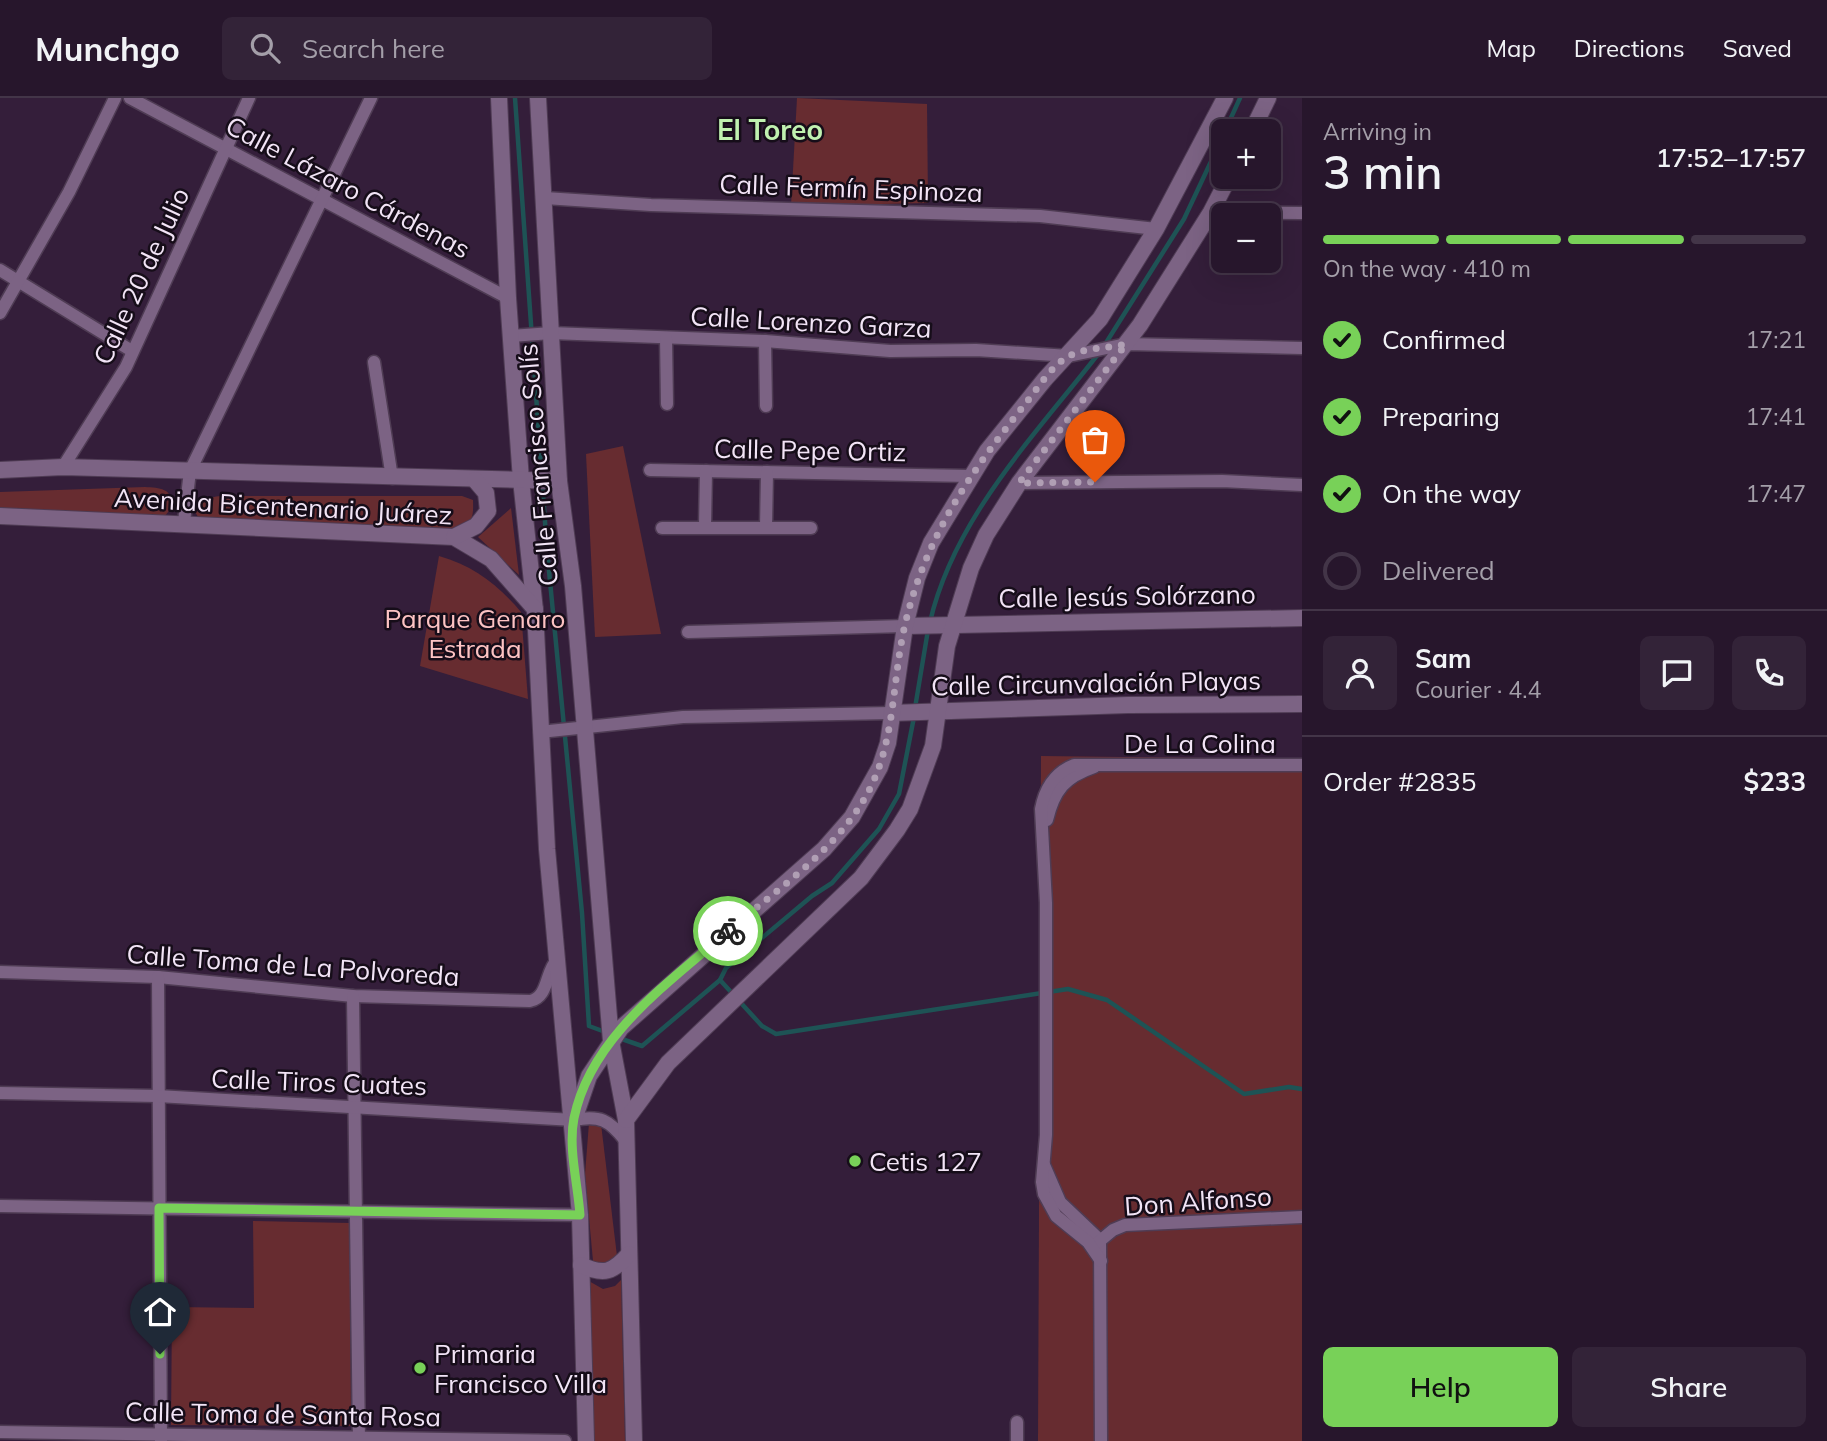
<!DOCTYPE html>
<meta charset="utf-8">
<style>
body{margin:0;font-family:Mulish,sans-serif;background:#332338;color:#f1f3f6;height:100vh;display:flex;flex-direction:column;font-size:26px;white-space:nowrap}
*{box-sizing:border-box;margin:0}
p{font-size:23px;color:#a49fa9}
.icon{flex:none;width:38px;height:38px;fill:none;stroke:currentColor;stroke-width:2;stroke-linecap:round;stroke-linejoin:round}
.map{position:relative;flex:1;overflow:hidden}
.sheet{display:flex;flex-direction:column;background:#27162c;width:525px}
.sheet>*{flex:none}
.fabs{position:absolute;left:1211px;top:21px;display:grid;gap:14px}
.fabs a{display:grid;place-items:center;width:70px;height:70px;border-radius:10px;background:#27162c;box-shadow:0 7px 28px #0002,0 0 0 2px #433548;font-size:35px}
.pin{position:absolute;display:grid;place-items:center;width:60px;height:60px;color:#fff;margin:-72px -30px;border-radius:50% 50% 50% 0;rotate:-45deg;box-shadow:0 0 7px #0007}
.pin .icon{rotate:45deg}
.courier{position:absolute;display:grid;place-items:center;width:70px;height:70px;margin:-35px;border:5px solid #78d158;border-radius:50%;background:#fff;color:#222;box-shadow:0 2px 9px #0007}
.headline em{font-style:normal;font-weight:600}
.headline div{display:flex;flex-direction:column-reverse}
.headline{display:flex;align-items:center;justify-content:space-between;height:119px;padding:0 21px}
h1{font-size:46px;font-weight:600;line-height:52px}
.bar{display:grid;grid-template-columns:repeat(4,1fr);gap:10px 7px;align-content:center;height:84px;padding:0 21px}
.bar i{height:9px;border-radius:5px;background:#433548}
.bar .current{background:#78d158}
.bar p{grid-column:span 4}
.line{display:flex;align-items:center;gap:18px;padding:0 21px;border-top:2px solid #433548}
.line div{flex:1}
.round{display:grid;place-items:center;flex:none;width:74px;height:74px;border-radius:10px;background:#332338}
ol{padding:0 21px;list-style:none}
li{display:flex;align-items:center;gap:21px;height:77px}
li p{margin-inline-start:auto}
li .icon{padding:7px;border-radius:50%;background:#78d158;color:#111;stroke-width:4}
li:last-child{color:#a49fa9}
li i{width:38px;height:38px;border:4px solid #433548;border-radius:50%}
.action{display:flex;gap:14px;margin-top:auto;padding:14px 21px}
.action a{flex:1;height:80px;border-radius:10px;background:#78d158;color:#111;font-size:28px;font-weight:600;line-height:80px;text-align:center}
.action a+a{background:#332338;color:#f1f3f6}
header{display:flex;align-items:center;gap:42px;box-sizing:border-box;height:98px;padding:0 35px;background:#27162c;border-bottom:2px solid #433548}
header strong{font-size:33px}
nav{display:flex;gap:38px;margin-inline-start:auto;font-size:24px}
.search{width:490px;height:63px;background:#332338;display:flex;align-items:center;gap:18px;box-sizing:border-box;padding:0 24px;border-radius:10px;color:#a49fa9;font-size:26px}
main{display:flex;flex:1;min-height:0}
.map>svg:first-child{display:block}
.green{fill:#672c30}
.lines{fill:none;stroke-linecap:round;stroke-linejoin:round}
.stream{stroke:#1e5355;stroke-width:4.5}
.street-casing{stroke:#4f3c54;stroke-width:15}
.secondary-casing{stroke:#4f3c54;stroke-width:18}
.street{stroke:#7c6384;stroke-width:12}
.secondary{stroke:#7c6384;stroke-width:16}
.done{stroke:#b09fb4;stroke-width:7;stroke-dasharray:0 12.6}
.route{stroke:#78d158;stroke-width:9}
.poi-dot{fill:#78d158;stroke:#160d19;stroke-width:2.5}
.labels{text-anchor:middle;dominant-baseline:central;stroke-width:5;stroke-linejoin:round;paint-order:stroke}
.street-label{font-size:26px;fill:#f2e4f6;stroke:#160d19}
.park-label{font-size:26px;fill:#fdc3c3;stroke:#160d19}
.poi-label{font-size:26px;fill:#f2e4f6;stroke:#160d19;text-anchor:start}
.neighbourhood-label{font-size:28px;font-weight:bold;fill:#c0f1b0;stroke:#160d19}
</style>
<header>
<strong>Munchgo</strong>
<div class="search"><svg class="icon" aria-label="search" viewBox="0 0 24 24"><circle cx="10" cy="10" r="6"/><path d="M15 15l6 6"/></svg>Search here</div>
<nav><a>Map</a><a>Directions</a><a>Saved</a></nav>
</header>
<main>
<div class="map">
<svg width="1302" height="1343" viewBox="0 0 1302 1343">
<rect width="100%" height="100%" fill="#341e3a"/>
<g class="green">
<polygon points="797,0 927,6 928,105 791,108"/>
<polygon points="623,348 661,536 595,539 586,356"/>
<path d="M 145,389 C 160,390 172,390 173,408 L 164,419 L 0,418 L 0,394 Z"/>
<path d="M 221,398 L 462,398 L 473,402 C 474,426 470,424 450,434 L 200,422 L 195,414 C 198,399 207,400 221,398 Z"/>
<polygon points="511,410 519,477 478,439"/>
<path d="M 439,458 C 474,468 497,486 521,514 L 528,601 L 420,568 Z"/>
<polygon points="1041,658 1302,661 1302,1343 1038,1343"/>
<polygon points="589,1025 601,1026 617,1158 609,1168 599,1167 593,1163 585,1076"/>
<polygon points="253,1123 350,1125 351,1328 171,1327 172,1209 254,1210"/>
<polygon points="587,1182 603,1191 615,1188 621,1182 625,1343 592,1343"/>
</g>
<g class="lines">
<g class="stream">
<polyline points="515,0 547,452 582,815 589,928 608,935"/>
<polyline points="1225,33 1240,0"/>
<polyline points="1104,248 1184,121 1223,38"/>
<path d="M 930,524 C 954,420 1035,337 1099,255"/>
<polyline points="915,610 928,532"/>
<polyline points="914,619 899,696 879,731 832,785 812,798 726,870 720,882 762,928 776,936 1068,891 1107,902 1244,996 1289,989 1302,991"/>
<polyline points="619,940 642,948 720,882"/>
</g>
<defs>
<g id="street">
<polyline points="130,0 508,200"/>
<polyline points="545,100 651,107 1040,118 1156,131"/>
<polyline points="1211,114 1302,115"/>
<polyline points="0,172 132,253"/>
<polyline points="0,215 69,94 115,0"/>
<polyline points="511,238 551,235 765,243 890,253 976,252 1069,258 1126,246 1302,250"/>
<polyline points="666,240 667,306"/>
<polyline points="765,243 766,308"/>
<polyline points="374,264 392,380"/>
<polyline points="63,369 126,269 249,0"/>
<polyline points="650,372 969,378"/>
<polyline points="1019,385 1222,383 1302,387"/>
<polyline points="184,424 190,373 371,0"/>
<polyline points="705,428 706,373"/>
<polyline points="766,429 767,374"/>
<polyline points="662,430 811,430"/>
<polyline points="688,534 905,528"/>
<polyline points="540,634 683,619 891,615"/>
<path d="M 1047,722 C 1054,692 1065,679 1094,669"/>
<path d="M 0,874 L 158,879 L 353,898 L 530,903 C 549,899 545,874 557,862"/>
<polyline points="158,879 161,1343"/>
<polyline points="353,898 359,1343"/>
<path d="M 0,995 L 158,998 L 574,1022 C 600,1017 609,1022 625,1042"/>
<polyline points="1044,1067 1060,1104 1100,1142 1101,1343"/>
<polyline points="0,1108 580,1117"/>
<polyline points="1095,1147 1113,1132 1125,1127 1302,1119"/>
<path d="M 1101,1163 L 1088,1144 L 1056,1118 L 1044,1096 L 1042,1084 L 1046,1037 L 1046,805 L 1041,711 C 1045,690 1054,675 1074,667 L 1302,667"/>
<polyline points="0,1334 565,1343"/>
<polyline points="1017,1343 1017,1324"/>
</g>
<g id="secondary">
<polyline points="499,0 508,200 521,382 535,512 547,751 580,1117 586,1343"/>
<polyline points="538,0 559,383 573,488 611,943 626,1022 634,1343"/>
<polyline points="1252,33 1268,0"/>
<polyline points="0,372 63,369 559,383"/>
<polyline points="0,418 454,439 491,461 535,511"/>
<polyline points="454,439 476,428 488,413 486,395 475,382"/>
<polyline points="905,528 1302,520"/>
<polyline points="891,615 1128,607 1302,606"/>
<polyline points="576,1016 589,978 621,930 824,751 852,719 880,669 888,645 905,528 917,480 931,445 987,353 1045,281 1100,221 1156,131 1225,0"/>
<polyline points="626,1022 668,965 861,780 897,732 910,711 933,648 947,548 971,470 986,437 1019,385 1140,227 1211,114 1229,79"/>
<path d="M 581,1167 C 604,1178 613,1174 629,1156"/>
</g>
</defs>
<use href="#street" class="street-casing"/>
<use href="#secondary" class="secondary-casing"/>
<use href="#street" class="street"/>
<use href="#secondary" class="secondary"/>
</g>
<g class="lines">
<path class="done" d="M 728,833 C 776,792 837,752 867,696 C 895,646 892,586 904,531 C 924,441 969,376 1026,305 C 1038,290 1052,267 1069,258 C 1084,250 1109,250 1126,246 L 1019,385 L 1095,384"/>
<path class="route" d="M 160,1256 L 159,1110 L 580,1117 C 578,1087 568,1050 574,1020 C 591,938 669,885 728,833"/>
</g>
<g class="poi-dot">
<circle cx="855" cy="1063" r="7"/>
<circle cx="420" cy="1270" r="7"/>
</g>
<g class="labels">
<g class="street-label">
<text transform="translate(348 89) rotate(28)">Calle Lázaro Cárdenas</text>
<text transform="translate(851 90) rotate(2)">Calle Fermín Espinoza</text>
<text transform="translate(141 178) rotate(-65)">Calle 20 de Julio</text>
<text transform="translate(811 224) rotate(3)">Calle Lorenzo Garza</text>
<text transform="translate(810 352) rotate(1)">Calle Pepe Ortiz</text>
<text transform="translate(538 367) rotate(-95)">Calle Francisco Solís</text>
<text transform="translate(283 408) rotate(3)">Avenida Bicentenario Juárez</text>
<text transform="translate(1127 498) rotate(-1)">Calle Jesús Solórzano</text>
<text transform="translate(1096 585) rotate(-1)">Calle Circunvalación Playas</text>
<text x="1200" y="645">De La Colina</text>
<text transform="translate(293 867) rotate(4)">Calle Toma de La Polvoreda</text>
<text transform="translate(319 984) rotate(2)">Calle Tiros Cuates</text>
<text transform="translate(1198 1103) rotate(-4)">Don Alfonso</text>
<text transform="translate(283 1316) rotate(1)">Calle Toma de Santa Rosa</text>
</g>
<g class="park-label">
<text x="475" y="520">Parque Genaro<tspan x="475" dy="30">Estrada</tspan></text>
</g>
<g class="poi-label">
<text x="869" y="1063">Cetis 127</text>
<text x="434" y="1255">Primaria<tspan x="434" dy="30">Francisco Villa</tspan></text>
</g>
<g class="neighbourhood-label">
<text x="770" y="31">El Toreo</text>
</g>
</g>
</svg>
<div class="fabs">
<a>+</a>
<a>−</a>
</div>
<div class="pin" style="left:1095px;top:384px;background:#ea580c"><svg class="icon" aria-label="bag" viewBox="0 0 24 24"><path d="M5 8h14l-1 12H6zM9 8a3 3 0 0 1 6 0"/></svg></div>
<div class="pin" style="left:160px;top:1256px;background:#1f2937"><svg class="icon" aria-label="home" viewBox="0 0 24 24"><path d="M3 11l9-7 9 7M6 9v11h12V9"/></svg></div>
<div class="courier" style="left:728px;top:833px"><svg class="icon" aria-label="bike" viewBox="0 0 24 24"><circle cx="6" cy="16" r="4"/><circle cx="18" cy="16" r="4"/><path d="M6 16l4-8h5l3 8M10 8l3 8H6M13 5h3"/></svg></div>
</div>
<section class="sheet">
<div class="headline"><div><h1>3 min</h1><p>Arriving in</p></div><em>17:52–17:57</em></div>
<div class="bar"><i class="current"></i><i class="current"></i><i class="current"></i><i></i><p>On the way · 410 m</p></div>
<ol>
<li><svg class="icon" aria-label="check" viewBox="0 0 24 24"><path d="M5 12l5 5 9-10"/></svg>Confirmed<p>17:21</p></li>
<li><svg class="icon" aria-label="check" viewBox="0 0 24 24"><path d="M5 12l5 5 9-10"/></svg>Preparing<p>17:41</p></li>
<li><svg class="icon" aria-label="check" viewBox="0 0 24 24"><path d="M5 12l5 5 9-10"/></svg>On the way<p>17:47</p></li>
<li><i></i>Delivered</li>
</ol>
<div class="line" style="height:126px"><a class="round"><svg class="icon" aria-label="person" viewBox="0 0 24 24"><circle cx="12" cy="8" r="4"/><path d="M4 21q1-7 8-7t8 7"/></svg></a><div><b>Sam</b><p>Courier · 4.4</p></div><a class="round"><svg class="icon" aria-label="chat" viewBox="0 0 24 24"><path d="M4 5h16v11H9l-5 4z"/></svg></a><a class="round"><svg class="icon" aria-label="phone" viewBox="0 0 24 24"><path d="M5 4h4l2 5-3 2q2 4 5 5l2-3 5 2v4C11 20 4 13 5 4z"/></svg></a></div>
<div class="line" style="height:91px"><div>Order #2835</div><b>$233</b></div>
<div class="action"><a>Help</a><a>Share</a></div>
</section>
</main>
